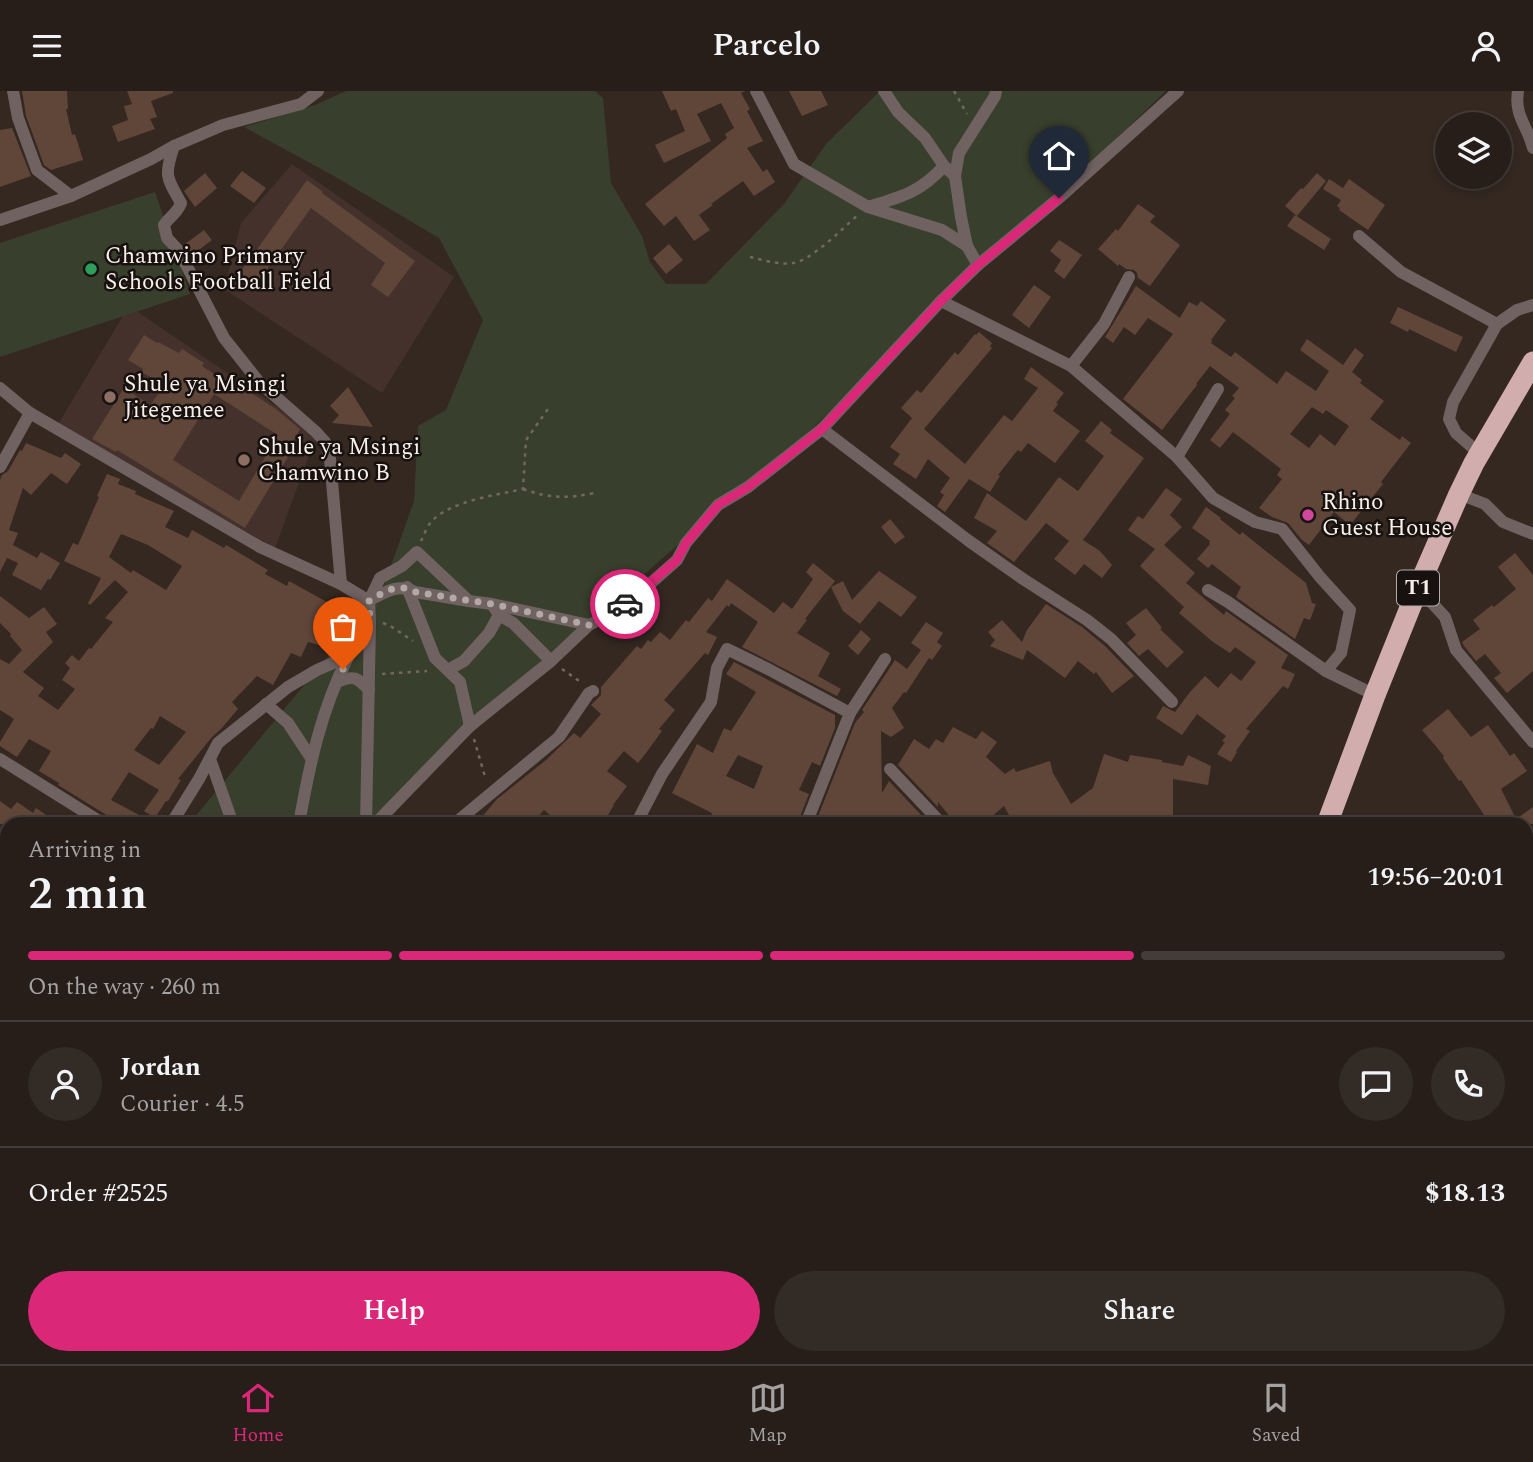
<!DOCTYPE html>
<meta charset="utf-8">
<style>
body{margin:0;font-family:Spectral,serif;background:#332b26;color:#f1f3f6;height:100vh;display:flex;flex-direction:column;font-size:26px;white-space:nowrap}
*{box-sizing:border-box;margin:0}
p{font-size:23px;color:#a4a2a2}
.icon{flex:none;width:38px;height:38px;fill:none;stroke:currentColor;stroke-width:2;stroke-linecap:round;stroke-linejoin:round}
.map{position:relative;flex:1;overflow:hidden}
.panel{position:absolute;left:0px;top:726px;width:1533px;height:548px;display:flex;flex-direction:column;background:#271e19;border-radius:21px 21px 0 0;box-shadow:0 4px 10px #0003,0 0 0 2px #433c38}
.panel>*{flex:none}
.fabs{position:absolute;left:1435px;top:21px;display:grid;gap:14px}
.fabs a{display:grid;place-items:center;width:77px;height:77px;border-radius:50%;background:#271e19;box-shadow:0 4px 10px #0003,0 0 0 2px #433c38;font-size:35px}
.pin{position:absolute;display:grid;place-items:center;width:60px;height:60px;color:#fff;margin:-72px -30px;border-radius:50% 50% 50% 0;rotate:-45deg;box-shadow:0 0 7px #0007}
.pin .icon{rotate:45deg}
.courier{position:absolute;display:grid;place-items:center;width:70px;height:70px;margin:-35px;border:5px solid #db2777;border-radius:50%;background:#fff;color:#222;box-shadow:0 2px 9px #0007}
.overview em{font-style:normal;font-weight:600}
.overview div{display:flex;flex-direction:column-reverse}
.overview{display:flex;align-items:center;justify-content:space-between;height:119px;padding:0 28px}
h1{font-size:46px;font-weight:600;line-height:52px}
.bar{display:grid;grid-template-columns:repeat(4,1fr);gap:10px 7px;align-content:center;height:84px;padding:0 28px}
.bar i{height:9px;border-radius:5px;background:#433c38}
.bar .active{background:#db2777}
.bar p{grid-column:span 4}
.line{display:flex;align-items:center;gap:18px;padding:0 28px;border-top:2px solid #433c38}
.line div{flex:1}
.round{display:grid;place-items:center;flex:none;width:74px;height:74px;border-radius:37px;background:#332b26}
.button{display:flex;gap:14px;margin-top:auto;padding:14px 28px}
.button a{flex:1;height:80px;border-radius:42px;background:#db2777;color:#fff;font-size:28px;font-weight:600;line-height:80px;text-align:center}
.button a+a{background:#332b26;color:#f1f3f6}
header{display:flex;justify-content:space-between;align-items:center;height:91px;padding:0 28px;background:#271e19;font-size:32px;font-weight:600}
.menu{display:flex;justify-content:space-around;align-items:center;height:98px;border-top:2px solid #433c38;background:#271e19;font-size:19px;color:#a4a2a2}
.menu a{display:grid;justify-items:center;gap:4px}
.menu .active{color:#db2777}
.map>svg:first-child{display:block}
.education{fill:#44312c}
.green{fill:#393f2d}
.building{fill:#604638;fill-rule:evenodd}
.lines{fill:none;stroke-linecap:round;stroke-linejoin:round}
.path{stroke:#726761;stroke-width:2.5;stroke-dasharray:3.5 5;stroke-linecap:butt}
.street{stroke:#716262;stroke-width:12}
.highway{stroke:#d2adae;stroke-width:21}
.done{stroke:#b3a9a4;stroke-width:7;stroke-dasharray:0 12.6}
.route{stroke:#db2777;stroke-width:9}
.leisure-dot{fill:#2e9e5b;stroke:#17120f;stroke-width:2.5}
.education-dot{fill:#8d6e63;stroke:#17120f;stroke-width:2.5}
.hotel-dot{fill:#d1479c;stroke:#17120f;stroke-width:2.5}
.labels{text-anchor:middle;dominant-baseline:central;stroke-width:5;stroke-linejoin:round;paint-order:stroke}
.shield{fill:#17120f;stroke:#b4ada9;stroke-width:2}
.shield-label{font-size:21px;font-weight:bold;fill:#f8efeb}
.poi-label{font-size:23px;fill:#f8efeb;stroke:#17120f;text-anchor:start}
</style>
<header><svg class="icon" aria-label="menu" viewBox="0 0 24 24"><path d="M4 6h16M4 12h16M4 18h16"/></svg>Parcelo<svg class="icon" aria-label="person" viewBox="0 0 24 24"><circle cx="12" cy="8" r="4"/><path d="M4 21q1-7 8-7t8 7"/></svg></header>
<div class="map">
<svg width="1533" height="1273" viewBox="0 0 1533 1273">
<rect width="100%" height="100%" fill="#342821"/>
<g class="education">
<polygon points="292,73 454,186 382,302 224,198 241,132"/>
<polygon points="129,215 317,343 275,457 57,335"/>
</g>
<g class="green">
<polygon points="346,0 595,0 603,7 611,92 642,145 650,171 666,193 706,193 784,113 826,53 880,0 1166,0 815,335 641,486 518,590 372,733 189,733 382,500 414,410 418,335 446,319 483,229 439,147 334,85 244,36 315,14"/>
<polygon points="155,101 190,203 0,266 0,152"/>
<polygon points="7,920 7,1108 0,1115 0,927"/>
</g>
<g class="building">
<polygon points="22,0 67,0 68,18 66,18 72,44 75,43 83,69 51,79 44,74 26,25"/>
<polygon points="127,0 173,0 173,2 151,10 157,26 150,28 155,38 118,51 112,35 128,29 124,15 132,13"/>
<polygon points="662,0 745,0 741,2 750,18 747,20 763,50 747,57 763,81 767,78 775,91 754,105 743,90 711,113 713,114 699,124 710,139 694,150 676,125 664,135 645,113 727,47 725,43 734,37 721,12 697,23 711,50 664,72 655,54 685,40 676,18 671,20"/>
<polygon points="789,0 821,0 828,14 802,25"/>
<polygon points="12,37 31,85 0,96 0,39"/>
<polygon points="242,80 266,97 254,112 230,95"/>
<polygon points="205,82 217,97 195,116 184,100"/>
<polygon points="1317,82 1326,90 1297,125 1285,115 1301,97 1303,98"/>
<polygon points="1329,88 1343,97 1349,88 1385,114 1368,139 1339,119 1340,117 1337,115 1341,109 1323,98"/>
<polygon points="307,89 323,101 322,102 415,170 388,206 371,194 385,172 311,117 255,195 249,190 246,194 236,187"/>
<polygon points="1138,113 1155,125 1150,131 1180,154 1150,195 1138,187 1137,182 1134,179 1126,178 1119,173 1118,175 1098,158 1116,138 1118,140"/>
<polygon points="1295,124 1331,148 1324,159 1287,135"/>
<polygon points="204,139 212,149 191,165 185,153"/>
<polygon points="1059,149 1082,164 1064,188 1054,180 1061,169 1050,160"/>
<polygon points="669,153 683,169 666,183 653,167"/>
<polygon points="1034,194 1051,206 1029,237 1012,224"/>
<path d="M 1136,195 L 1180,227 L 1189,211 L 1197,215 L 1201,210 L 1226,229 L 1211,249 L 1212,250 L 1211,252 L 1231,266 L 1235,261 L 1277,293 L 1286,280 L 1316,300 L 1329,280 L 1300,259 L 1307,248 L 1343,274 L 1355,257 L 1364,264 L 1352,281 L 1362,289 L 1360,292 L 1384,310 L 1370,328 L 1400,349 L 1402,345 L 1411,352 L 1381,391 L 1383,393 L 1350,434 L 1334,421 L 1309,454 L 1302,449 L 1288,432 L 1272,426 L 1259,417 L 1282,388 L 1277,384 L 1281,378 L 1233,341 L 1220,357 L 1210,349 L 1230,323 L 1225,319 L 1235,307 L 1232,305 L 1239,297 L 1210,275 L 1196,293 L 1197,294 L 1162,339 L 1123,308 L 1173,243 L 1148,227 L 1135,244 L 1124,236 L 1113,252 L 1105,246 ZM 1312,316 L 1323,323 L 1326,319 L 1349,335 L 1335,355 L 1320,343 L 1309,357 L 1290,343 Z"/>
<polygon points="1398,216 1463,246 1456,261 1409,238 1408,241 1390,232"/>
<polygon points="979,241 992,252 990,255 992,257 924,338 965,373 1004,324 1012,330 1038,297 1024,288 1031,276 1064,302 1056,312 1058,313 1053,320 1080,340 1055,372 1028,352 1021,361 1018,359 1016,361 998,384 1000,385 990,401 969,388 945,421 937,415 944,404 940,401 950,387 928,368 916,388 893,373 900,363 890,356 912,327 901,317 917,299 921,302 955,261 958,264 975,243 976,244"/>
<path d="M 144,244 L 157,252 L 158,251 L 179,262 L 182,258 L 204,272 L 202,275 L 231,294 L 233,290 L 276,318 L 300,338 L 288,359 L 291,361 L 245,437 L 117,359 L 116,361 L 92,348 L 124,297 L 150,314 L 165,294 L 141,281 L 143,278 L 128,269 ZM 214,303 L 278,344 L 239,410 L 173,369 Z"/>
<polygon points="348,296 373,336 332,332 339,324 330,315"/>
<polygon points="1101,330 1112,339 1110,342 1144,367 1083,449 1100,460 1112,474 1102,487 1084,473 1075,484 1054,468 1069,450 1046,432 1014,471 987,452 997,440 974,427 987,402 1026,430 1059,386 1078,400 1104,365 1085,350"/>
<polygon points="26,352 61,367 65,362 81,373 67,393 51,382 31,404 23,397 9,439 18,442 13,454 37,467 41,461 60,472 50,489 48,488 41,499 12,484 18,472 7,467 0,481 0,389 2,384 8,380 20,359 22,360"/>
<path d="M 107,383 L 120,388 L 118,393 L 136,400 L 135,403 L 174,420 L 165,436 L 188,447 L 192,439 L 224,457 L 226,454 L 268,479 L 265,483 L 287,495 L 289,490 L 345,521 L 331,542 L 337,545 L 333,558 L 308,551 L 301,566 L 291,562 L 273,594 L 257,585 L 232,611 L 238,618 L 222,637 L 212,646 L 178,688 L 181,689 L 168,710 L 166,710 L 155,727 L 144,720 L 159,699 L 129,681 L 111,709 L 156,733 L 121,733 L 58,694 L 59,692 L 39,680 L 51,660 L 29,648 L 17,666 L 0,655 L 0,651 L 14,628 L 0,619 L 0,568 L 9,573 L 22,559 L 10,545 L 11,543 L 0,532 L 0,505 L 29,527 L 44,516 L 57,533 L 46,541 L 53,551 L 23,581 L 44,597 L 38,605 L 58,619 L 75,598 L 62,589 L 70,577 L 65,572 L 72,564 L 79,570 L 89,557 L 91,558 L 113,531 L 105,527 L 128,501 L 115,489 L 90,514 L 88,512 L 101,487 L 64,470 L 73,452 L 78,454 L 99,406 L 97,405 ZM 121,443 L 148,454 L 182,475 L 166,499 L 133,479 L 131,482 L 109,466 ZM 160,625 L 186,641 L 159,674 L 134,659 L 151,637 L 153,638 Z"/>
<polygon points="1166,397 1182,408 1170,424 1182,436 1164,454 1195,482 1186,492 1224,524 1226,520 1288,564 1281,577 1295,583 1288,598 1283,595 1246,638 1250,640 1236,660 1237,661 1231,671 1217,663 1225,651 1222,650 1226,645 1197,623 1182,644 1156,627 1163,615 1175,621 1190,601 1205,585 1218,597 1231,582 1241,590 1256,571 1235,556 1230,562 1213,551 1179,522 1184,516 1140,475 1155,458 1128,439 1138,425 1143,428"/>
<polygon points="1206,416 1221,427 1220,428 1240,444 1242,441 1306,492 1312,512 1316,513 1310,529 1304,527 1295,548 1236,506 1241,496 1212,473 1208,477 1197,468 1210,453 1209,451 1210,450 1192,437"/>
<polygon points="890,428 905,446 895,453 881,436"/>
<polygon points="1515,462 1533,484 1533,580 1507,602 1494,587 1501,582 1485,563 1476,570 1464,555 1462,551 1480,538 1473,529 1492,514 1494,516 1516,498 1498,476"/>
<polygon points="813,472 835,490 805,528 807,529 797,542 830,562 818,585 841,598 837,605 742,556 758,531 731,512 729,516 727,514 706,541 717,546 708,564 705,562 664,609 675,619 659,638 662,640 646,662 638,672 624,660 607,680 627,695 613,714 614,714 608,724 622,733 561,733 544,719 532,733 476,733 497,708 546,669 574,642 580,647 601,623 591,614 601,604 601,596 637,555 641,558 648,549 651,551 660,541 670,549 686,529 689,531 708,507 712,510 727,488 774,522 783,511 792,518 813,488 806,481"/>
<polygon points="879,480 917,506 901,526 879,510 860,533 843,520 831,496 843,490 852,509"/>
<polygon points="1046,513 1082,536 1105,555 1134,585 1112,602 1096,581 1094,583 1078,570 1065,587 1027,559 1023,569 990,555 995,549 988,541 1002,529 1022,551 1027,539"/>
<polygon points="1146,517 1162,537 1160,538 1184,561 1167,577 1148,558 1139,565 1127,552 1136,544 1126,532"/>
<polygon points="926,531 943,542 937,551 942,555 932,569 929,567 906,602 904,601 892,617 904,637 891,646 881,640 882,702 889,690 922,725 919,733 815,733 855,632 864,621 862,619 895,569 907,578 921,559 911,552"/>
<polygon points="861,539 871,548 858,564 848,555"/>
<path d="M 734,571 L 835,624 L 835,637 L 820,675 L 812,671 L 799,699 L 809,703 L 797,733 L 708,733 L 712,722 L 672,702 L 697,653 L 713,662 L 724,637 L 731,640 L 756,601 L 726,583 ZM 738,664 L 763,675 L 754,698 L 726,685 Z"/>
<polygon points="1448,618 1471,646 1488,634 1510,665 1514,662 1527,680 1501,698 1516,728 1533,716 1533,733 1490,733 1461,689 1459,690 1443,667 1444,665 1422,639"/>
<polygon points="953,636 976,648 982,640 997,651 986,666 1005,683 1014,677 1016,681 1050,670 1053,682 1071,713 1093,697 1104,663 1128,671 1130,664 1162,669 1162,671 1183,675 1188,664 1211,675 1208,694 1173,688 1173,733 1014,733 1004,715 983,733 956,733 938,711 938,716 898,674 914,648 929,658 936,648 943,652"/>
<polygon points="0,710 11,718 17,711 33,722 36,717 59,733 0,733"/>
</g>
<g class="lines">
<g class="path">
<polyline points="954,0 967,23"/>
<path d="M 750,166 C 763,169 779,174 793,172 C 811,170 843,137 858,124"/>
<path d="M 523,398 C 548,407 567,408 594,402"/>
<path d="M 421,450 C 424,444 427,435 432,430 C 450,410 497,404 523,398 L 526,349 L 548,318"/>
<polyline points="383,532 392,536 413,550"/>
<polyline points="562,578 582,592"/>
<polyline points="382,583 427,580"/>
<polyline points="474,648 486,689"/>
<polyline points="0,1139 7,1133"/>
</g>
<g class="street">
<polyline points="13,0 18,27 37,79 71,105"/>
<polyline points="756,0 794,73 868,116 942,139 967,155"/>
<polyline points="884,0 898,21 925,47 944,75 955,85"/>
<path d="M 1518,0 C 1514,26 1528,35 1533,57"/>
<path d="M 174,55 C 164,84 166,86 181,112 C 177,123 170,125 164,134 L 167,147 L 179,160 L 224,247 L 259,291 L 316,341 L 325,351 L 330,368 L 341,493"/>
<path d="M 868,116 C 901,106 921,101 944,75"/>
<polyline points="0,129 71,105 151,68 174,55 223,34 301,13 318,0"/>
<polyline points="1359,145 1401,181 1497,233"/>
<polyline points="978,174 967,155 961,126 955,85 959,62 995,5 996,0"/>
<polyline points="941,210 1071,275 1177,366 1213,407 1255,431 1282,438 1320,486 1350,519 1341,562 1326,580"/>
<polyline points="1071,275 1104,233 1129,186"/>
<polyline points="0,297 30,322 260,456 341,493 369,510"/>
<polyline points="822,338 969,450 1023,488 1087,529 1111,548 1172,611"/>
<polyline points="1480,363 1456,342 1449,328 1453,311 1497,233 1517,219 1533,214"/>
<polyline points="1177,366 1218,298"/>
<polyline points="0,376 30,322"/>
<polyline points="1459,403 1485,413 1503,431 1533,443"/>
<polyline points="407,496 435,567 460,591 470,635"/>
<polyline points="1418,497 1445,526 1456,559 1533,651"/>
<polyline points="1208,499 1228,511 1326,580 1375,604"/>
<path d="M 370,509 C 385,501 398,492 415,501 L 469,510"/>
<polyline points="492,513 499,524 513,532 551,570"/>
<polyline points="448,579 464,570 489,542 499,524"/>
<path d="M 337,591 C 354,584 357,586 369,599"/>
<polyline points="266,613 288,632 311,667"/>
<polyline points="0,668 104,733"/>
<polyline points="210,668 233,733"/>
<polyline points="890,678 942,733"/>
<polyline points="171,733 199,688 218,652 288,596 317,579 349,565"/>
<path d="M 299,733 C 309,676 321,619 348,566 C 354,555 362,545 369,534"/>
<polyline points="366,733 370,532 369,510 380,487 402,475 417,461 469,510 492,513 589,534"/>
<polyline points="375,733 470,635 551,570 589,534 613,522 642,500 677,469 686,452 718,414 748,396 822,338 941,210 978,174 1059,107 1178,0"/>
<polyline points="454,733 559,646 589,602 593,600"/>
<polyline points="636,733 662,683 711,611 717,577 727,558 768,578 850,622"/>
<polyline points="806,733 850,622 885,568"/>
<polyline points="0,915 7,906"/>
<polyline points="0,945 7,944"/>
<polyline points="0,999 7,998"/>
<polyline points="1526,1038 1533,1033"/>
<polyline points="0,1040 7,1037"/>
<polyline points="1526,1087 1533,1096"/>
<polyline points="0,1102 7,1096"/>
<polyline points="0,1191 7,1182"/>
<polyline points="1526,1220 1533,1212"/>
<polyline points="1526,1243 1533,1246"/>
<polyline points="592,1267 610,1273"/>
<polyline points="919,1267 921,1273"/>
<polyline points="1090,1267 1093,1270 1093,1273"/>
<polyline points="180,1273 183,1267"/>
<polyline points="363,1273 365,1267"/>
<polyline points="579,1273 582,1267"/>
<polyline points="1048,1273 1059,1267"/>
<polyline points="1346,1273 1350,1267"/>
</g>
<g class="highway">
<polyline points="1327,733 1375,604 1418,497 1459,403 1474,372 1533,271"/>
<polyline points="1130,1273 1133,1267"/>
</g>
</g>
<g class="lines">
<path class="done" d="M 343,578 L 349,565 L 370,532 L 369,510 C 384,501 398,491 415,501 L 492,513 L 589,534 L 613,522 L 625,513"/>
<polyline class="route" points="625,513 677,469 686,452 718,414 748,396 822,338 941,210 978,174 1059,107"/>
</g>
<circle class="leisure-dot" cx="91" cy="178" r="7"/>
<g class="education-dot">
<circle cx="110" cy="306" r="7"/>
<circle cx="244" cy="369" r="7"/>
</g>
<circle class="hotel-dot" cx="1308" cy="424" r="7"/>
<g class="labels">
<rect class="shield" x="1397" y="479.5" width="42" height="35" rx="5"/>
<g class="shield-label">
<text x="1418" y="497">T1</text>
</g>
<g class="poi-label">
<text x="105" y="165">Chamwino Primary<tspan x="105" dy="26">Schools Football Field</tspan></text>
<text x="124" y="293">Shule ya Msingi<tspan x="124" dy="26">Jitegemee</tspan></text>
<text x="258" y="356">Shule ya Msingi<tspan x="258" dy="26">Chamwino B</tspan></text>
<text x="1322" y="411">Rhino<tspan x="1322" dy="26">Guest House</tspan></text>
</g>
</g>
</svg>
<div class="fabs">
<a><svg class="icon" aria-label="layers" viewBox="0 0 24 24"><path d="M12 4l9 5-9 5-9-5zM3 14l9 5 9-5"/></svg></a>
</div>
<div class="pin" style="left:343px;top:578px;background:#ea580c"><svg class="icon" aria-label="bag" viewBox="0 0 24 24"><path d="M5 8h14l-1 12H6zM9 8a3 3 0 0 1 6 0"/></svg></div>
<div class="pin" style="left:1059px;top:107px;background:#1f2937"><svg class="icon" aria-label="home" viewBox="0 0 24 24"><path d="M3 11l9-7 9 7M6 9v11h12V9"/></svg></div>
<div class="courier" style="left:625px;top:513px"><svg class="icon" aria-label="car" viewBox="0 0 24 24"><path d="M5 17H2v-5l4-1 3-4h7l3 4 3 1v5h-3M9 17h6M6 11h13"/><circle cx="7" cy="17" r="2"/><circle cx="17" cy="17" r="2"/></svg></div>
<section class="panel">
<div class="overview"><div><h1>2 min</h1><p>Arriving in</p></div><em>19:56–20:01</em></div>
<div class="bar"><i class="active"></i><i class="active"></i><i class="active"></i><i></i><p>On the way · 260 m</p></div>
<div class="line" style="height:126px"><a class="round"><svg class="icon" aria-label="person" viewBox="0 0 24 24"><circle cx="12" cy="8" r="4"/><path d="M4 21q1-7 8-7t8 7"/></svg></a><div><b>Jordan</b><p>Courier · 4.5</p></div><a class="round"><svg class="icon" aria-label="chat" viewBox="0 0 24 24"><path d="M4 5h16v11H9l-5 4z"/></svg></a><a class="round"><svg class="icon" aria-label="phone" viewBox="0 0 24 24"><path d="M5 4h4l2 5-3 2q2 4 5 5l2-3 5 2v4C11 20 4 13 5 4z"/></svg></a></div>
<div class="line" style="height:91px"><div>Order #2525</div><b>$18.13</b></div>
<div class="button"><a>Help</a><a>Share</a></div>
</section>
</div>
<nav class="menu">
<a class="active"><svg class="icon" aria-label="home" viewBox="0 0 24 24"><path d="M3 11l9-7 9 7M6 9v11h12V9"/></svg>Home</a>
<a><svg class="icon" aria-label="map" viewBox="0 0 24 24"><path d="M3 6l6-2 6 2 6-2v14l-6 2-6-2-6 2zM9 4v14M15 6v14"/></svg>Map</a>
<a><svg class="icon" aria-label="saved" viewBox="0 0 24 24"><path d="M7 4h10v16l-5-4-5 4z"/></svg>Saved</a>
</nav>
